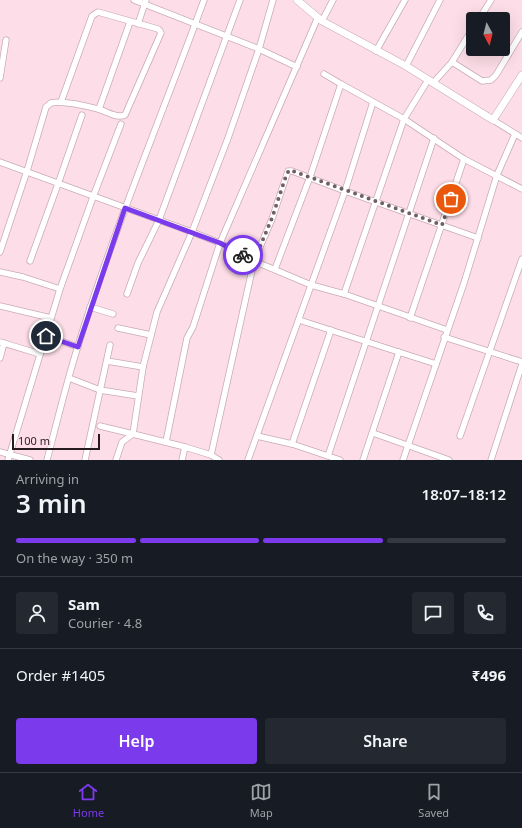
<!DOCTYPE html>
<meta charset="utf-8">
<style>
body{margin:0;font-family:"Noto Sans",sans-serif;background:#242831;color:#f1f3f6;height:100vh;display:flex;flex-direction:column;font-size:15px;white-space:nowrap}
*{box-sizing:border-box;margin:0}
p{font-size:13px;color:#9ea1a6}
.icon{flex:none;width:22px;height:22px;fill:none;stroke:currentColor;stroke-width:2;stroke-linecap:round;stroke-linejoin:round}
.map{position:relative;height:460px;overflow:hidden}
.drawer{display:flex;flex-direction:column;background:#171b24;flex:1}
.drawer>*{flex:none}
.needle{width:26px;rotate:173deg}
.controls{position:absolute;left:466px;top:12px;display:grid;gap:8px}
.controls a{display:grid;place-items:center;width:44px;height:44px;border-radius:4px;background:#171b24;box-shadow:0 4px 16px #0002;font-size:20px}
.scale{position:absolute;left:12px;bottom:10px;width:88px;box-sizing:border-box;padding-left:4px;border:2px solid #261b1f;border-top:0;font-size:11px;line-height:14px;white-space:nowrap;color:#261b1f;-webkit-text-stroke:3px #fddde7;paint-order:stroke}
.pin{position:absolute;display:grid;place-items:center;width:34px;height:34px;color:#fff;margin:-17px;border:2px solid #fff;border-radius:50%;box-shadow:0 1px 4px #0007}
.courier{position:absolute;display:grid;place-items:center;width:40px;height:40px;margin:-20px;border:3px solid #7c3aed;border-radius:50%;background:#fff;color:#222;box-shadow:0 1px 5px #0007}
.head em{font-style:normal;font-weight:600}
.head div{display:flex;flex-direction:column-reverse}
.head{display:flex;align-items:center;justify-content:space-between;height:68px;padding:0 16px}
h1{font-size:26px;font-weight:600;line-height:30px}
.bar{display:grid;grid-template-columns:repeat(4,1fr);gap:6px 4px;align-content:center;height:48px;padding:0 16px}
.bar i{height:5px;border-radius:3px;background:#363941}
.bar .active{background:#7c3aed}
.bar p{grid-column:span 4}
.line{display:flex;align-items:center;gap:10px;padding:0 16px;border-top:1px solid #363941}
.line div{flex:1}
.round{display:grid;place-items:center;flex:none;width:42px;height:42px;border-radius:4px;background:#242831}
.primary-button{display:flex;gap:8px;margin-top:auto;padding:8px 16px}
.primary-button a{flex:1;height:46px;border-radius:4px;background:#7c3aed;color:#fff;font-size:16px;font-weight:600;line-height:46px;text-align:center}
.primary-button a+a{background:#242831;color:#f1f3f6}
.dock{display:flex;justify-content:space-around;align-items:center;height:56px;border-top:1px solid #363941;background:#171b24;font-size:11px;color:#9ea1a6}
.dock a{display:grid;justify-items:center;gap:2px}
.dock .active{color:#7c3aed}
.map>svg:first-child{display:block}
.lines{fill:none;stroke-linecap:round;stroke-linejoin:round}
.minor-casing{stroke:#c9abb4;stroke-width:7}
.tertiary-casing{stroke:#c9abb4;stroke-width:8}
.minor{stroke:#fff;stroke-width:5.5}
.tertiary{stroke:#fff;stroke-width:7}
.done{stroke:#715f65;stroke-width:4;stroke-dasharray:0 7.2}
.route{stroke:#7c3aed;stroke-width:5}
</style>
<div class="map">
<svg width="522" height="460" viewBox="0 0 522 460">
<rect width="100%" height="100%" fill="#fddde7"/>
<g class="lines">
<defs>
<g id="minor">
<polyline points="134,0 259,49 297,67"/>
<polyline points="479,19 491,0"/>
<polyline points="322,21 333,0"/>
<polyline points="138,24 146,0"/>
<polyline points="376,51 405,0"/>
<polyline points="452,62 482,81 491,80 496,75 522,32"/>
<polyline points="406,66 440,0"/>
<polyline points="324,74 341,84"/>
<polyline points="0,78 6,40"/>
<polyline points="433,83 452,62 473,28"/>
<polyline points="99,109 130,22"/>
<polyline points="493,120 522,138"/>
<polyline points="0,162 192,232 220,243 254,261 311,285 344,294 447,330"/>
<path d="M 0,252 L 27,171 L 46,107 L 51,103 C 63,100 86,106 98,109 C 106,111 117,119 125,115 L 161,33 L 160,31 L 158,29 L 98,12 L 92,16 L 61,102"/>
<polyline points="30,261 58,184 82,115"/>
<polyline points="275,269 310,177 341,84 404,119 464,159 522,189"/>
<polyline points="0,272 23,277 60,289"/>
<polyline points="127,294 138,263 159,220 240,0"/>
<polyline points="344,294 404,119 428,80"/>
<polyline points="0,306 51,318"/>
<polyline points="90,307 113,314"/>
<polyline points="410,318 464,159"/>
<polyline points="299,320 436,364"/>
<polyline points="118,328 151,335"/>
<polyline points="46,336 78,347"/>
<polyline points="444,337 522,362"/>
<polyline points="0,342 40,354"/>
<polyline points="0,358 4,343"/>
<polyline points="107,361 143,367"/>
<polyline points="69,378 100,390 138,396"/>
<polyline points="100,426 133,434 143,367 157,312 192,232 228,138 259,49 273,0"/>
<polyline points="373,433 449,460"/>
<polyline points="257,436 292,444 340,460"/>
<polyline points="460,436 522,259"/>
<polyline points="166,442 187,338 193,327 220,243 318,17"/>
<polyline points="292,444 331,330"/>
<polyline points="0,452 30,460"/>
<polyline points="211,455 254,261 272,219 288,171 292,171 345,191 478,238"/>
<polyline points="328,456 434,138"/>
<polyline points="8,460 60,289 93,197 121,124"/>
<path d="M 47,460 C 57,422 66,384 78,346 C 114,229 162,115 204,0"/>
<polyline points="85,460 110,345"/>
<polyline points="116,460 122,442 133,434 185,447 211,455 219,460"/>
<polyline points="182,460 185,447"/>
<polyline points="248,460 345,191 373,102"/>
<polyline points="363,460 399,352"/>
<polyline points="403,460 464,283 497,175 515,134"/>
<polyline points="491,460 522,364"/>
</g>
<polyline id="tertiary" points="297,0 322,21 406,66 493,120 522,75"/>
</defs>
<use href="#minor" class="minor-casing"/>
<use href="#tertiary" class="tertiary-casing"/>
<use href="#minor" class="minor"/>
<use href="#tertiary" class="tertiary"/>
</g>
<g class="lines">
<polyline class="done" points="243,255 254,261 272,218 287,173 290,170 442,225 451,199"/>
<polyline class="route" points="46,336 78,347 125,208 220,243 243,255"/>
</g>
</svg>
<div class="controls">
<a><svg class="needle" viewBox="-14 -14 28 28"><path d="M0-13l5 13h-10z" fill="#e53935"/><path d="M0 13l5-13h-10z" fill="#9ea1a6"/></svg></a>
</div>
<div class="scale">100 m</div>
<div class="pin" style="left:451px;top:199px;background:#ea580c"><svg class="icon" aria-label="bag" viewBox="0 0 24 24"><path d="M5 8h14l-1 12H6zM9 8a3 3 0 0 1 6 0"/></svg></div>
<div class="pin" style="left:46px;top:336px;background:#1f2937"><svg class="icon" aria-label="home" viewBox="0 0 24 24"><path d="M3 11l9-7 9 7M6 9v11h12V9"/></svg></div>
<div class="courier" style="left:243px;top:255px"><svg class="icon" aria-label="bike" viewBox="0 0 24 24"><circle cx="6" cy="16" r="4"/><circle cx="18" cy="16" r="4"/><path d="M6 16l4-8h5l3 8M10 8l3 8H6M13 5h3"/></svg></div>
</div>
<section class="drawer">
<div class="head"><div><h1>3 min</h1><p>Arriving in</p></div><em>18:07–18:12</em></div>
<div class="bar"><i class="active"></i><i class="active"></i><i class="active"></i><i></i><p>On the way · 350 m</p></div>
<div class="line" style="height:72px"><a class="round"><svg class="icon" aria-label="person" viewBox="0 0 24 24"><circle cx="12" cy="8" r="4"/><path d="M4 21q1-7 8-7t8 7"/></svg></a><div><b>Sam</b><p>Courier · 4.8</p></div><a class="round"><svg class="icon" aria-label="chat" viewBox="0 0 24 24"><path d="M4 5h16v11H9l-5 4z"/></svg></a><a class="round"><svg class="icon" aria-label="phone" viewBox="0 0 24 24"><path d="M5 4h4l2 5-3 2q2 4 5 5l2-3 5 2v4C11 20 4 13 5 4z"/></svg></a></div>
<div class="line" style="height:52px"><div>Order #1405</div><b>₹496</b></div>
<div class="primary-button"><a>Help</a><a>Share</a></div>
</section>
<nav class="dock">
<a class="active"><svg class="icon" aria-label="home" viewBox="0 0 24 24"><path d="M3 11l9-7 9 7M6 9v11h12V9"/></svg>Home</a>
<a><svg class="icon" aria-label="map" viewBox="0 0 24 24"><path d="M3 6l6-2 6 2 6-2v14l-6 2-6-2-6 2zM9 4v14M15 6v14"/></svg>Map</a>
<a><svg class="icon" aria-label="saved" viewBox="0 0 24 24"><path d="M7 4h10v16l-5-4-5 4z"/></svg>Saved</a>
</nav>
